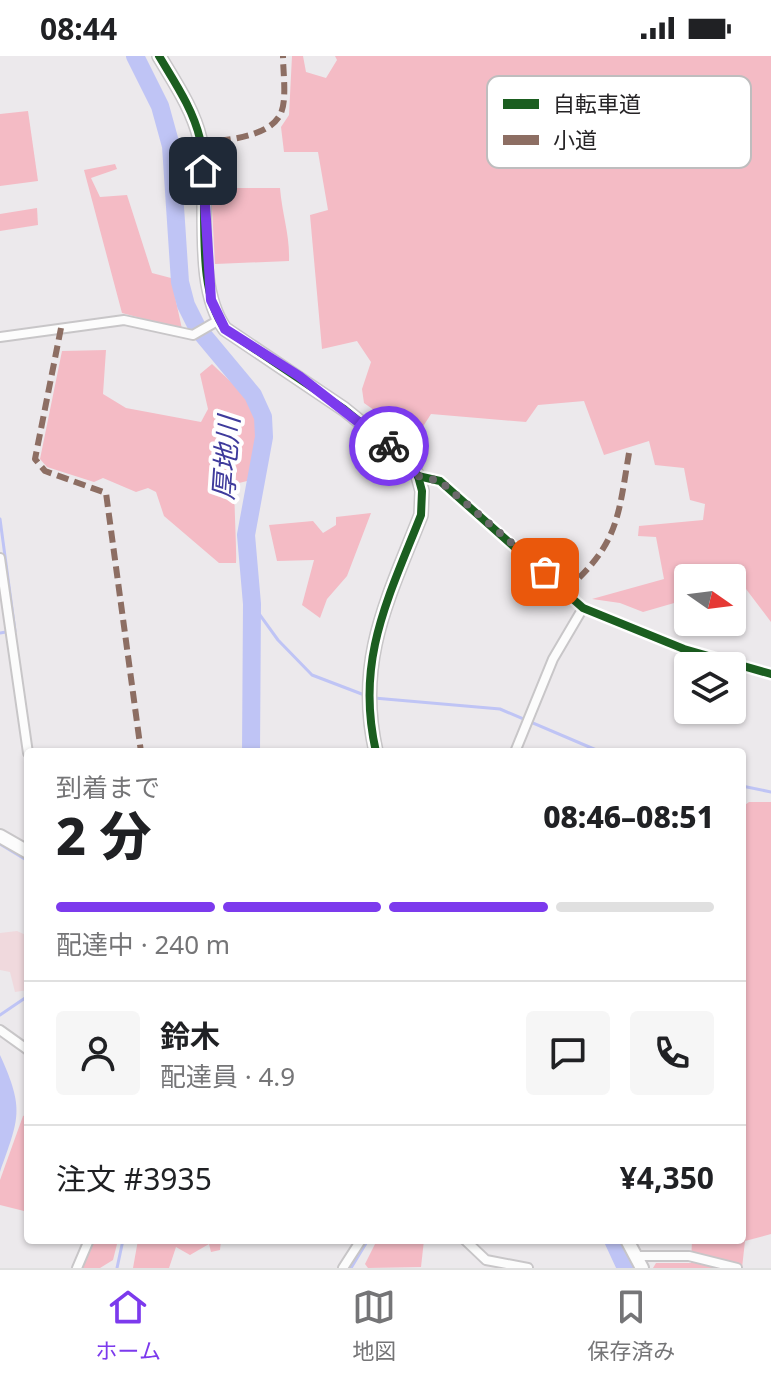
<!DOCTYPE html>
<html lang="ja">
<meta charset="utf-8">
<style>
body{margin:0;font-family:"Noto Sans","Noto Sans JP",sans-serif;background:#f6f6f6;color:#202124;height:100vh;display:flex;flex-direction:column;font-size:30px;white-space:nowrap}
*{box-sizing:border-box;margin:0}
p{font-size:26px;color:#757577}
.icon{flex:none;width:44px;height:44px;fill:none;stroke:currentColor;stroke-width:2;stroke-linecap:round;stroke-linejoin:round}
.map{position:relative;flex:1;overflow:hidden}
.side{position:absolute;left:24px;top:692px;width:722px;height:496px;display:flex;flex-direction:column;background:#fff;border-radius:8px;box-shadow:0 2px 6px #0004}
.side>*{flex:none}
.needle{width:52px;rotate:104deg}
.buttons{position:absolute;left:674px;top:508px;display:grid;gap:16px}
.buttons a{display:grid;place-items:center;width:72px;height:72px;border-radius:8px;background:#fff;box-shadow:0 2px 6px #0004;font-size:40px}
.pin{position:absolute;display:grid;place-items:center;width:68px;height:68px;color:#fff;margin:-34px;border-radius:16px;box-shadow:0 4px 12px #0006}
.courier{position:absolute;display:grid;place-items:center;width:80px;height:80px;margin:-40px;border:6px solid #7c3aed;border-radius:50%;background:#fff;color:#222;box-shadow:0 2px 10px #0007}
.headline em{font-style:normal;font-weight:800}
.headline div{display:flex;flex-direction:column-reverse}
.headline{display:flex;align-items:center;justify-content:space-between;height:136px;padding:0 32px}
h1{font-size:52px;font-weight:800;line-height:60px}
.bar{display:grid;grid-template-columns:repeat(4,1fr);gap:12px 8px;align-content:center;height:96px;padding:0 32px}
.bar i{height:10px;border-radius:6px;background:#e0e0e0}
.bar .on{background:#7c3aed}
.bar p{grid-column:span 4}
.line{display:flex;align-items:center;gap:20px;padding:0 32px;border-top:2px solid #e0e0e0}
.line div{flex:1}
.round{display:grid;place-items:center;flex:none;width:84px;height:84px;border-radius:8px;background:#f6f6f6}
.status{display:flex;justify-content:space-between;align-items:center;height:56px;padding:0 40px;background:#fff;direction:ltr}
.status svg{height:22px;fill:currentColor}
.tab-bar{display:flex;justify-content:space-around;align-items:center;height:112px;border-top:2px solid #e0e0e0;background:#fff;font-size:22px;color:#757577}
.tab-bar a{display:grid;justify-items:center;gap:4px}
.tab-bar .on{color:#7c3aed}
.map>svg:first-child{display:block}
.green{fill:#f0d9dd}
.forest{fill:#f4bbc5}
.water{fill:#bfc4f5}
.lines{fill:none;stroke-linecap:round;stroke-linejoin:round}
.stream{stroke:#bfc4f5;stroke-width:3}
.river{stroke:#bfc4f5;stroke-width:18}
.street-casing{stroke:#c8c6c8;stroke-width:12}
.secondary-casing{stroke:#c8c6c8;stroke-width:16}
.street{stroke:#fcfcfc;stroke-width:8}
.secondary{stroke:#fcfcfc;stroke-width:12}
.quiet{stroke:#8d6e63;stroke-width:6;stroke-dasharray:12 6;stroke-linecap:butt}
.cycleway-casing{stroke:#fff;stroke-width:13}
.cycleway{stroke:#1b5e20;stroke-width:8}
.done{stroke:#6b696b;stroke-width:8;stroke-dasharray:0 14.4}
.route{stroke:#7c3aed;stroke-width:10}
.labels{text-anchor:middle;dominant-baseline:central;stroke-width:8;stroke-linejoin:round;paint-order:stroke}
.water-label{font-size:28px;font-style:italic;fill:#3f3b9c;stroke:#fff}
.key{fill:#fff;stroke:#bebdbe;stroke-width:2}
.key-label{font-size:22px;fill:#262426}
</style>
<div class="status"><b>08:44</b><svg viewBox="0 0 49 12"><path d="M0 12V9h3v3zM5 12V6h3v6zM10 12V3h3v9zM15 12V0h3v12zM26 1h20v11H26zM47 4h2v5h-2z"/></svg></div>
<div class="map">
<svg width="771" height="1212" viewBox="0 0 771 1212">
<rect width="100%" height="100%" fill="#ece9ec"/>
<polygon class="green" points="17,875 28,880 28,934 15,936 10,916 0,914 0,877"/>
<g class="forest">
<polygon points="292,0 303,0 306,16 326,22 337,4 335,0 771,0 771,566 746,533 732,533 732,522 688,522 688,543 643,556 620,547 592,543 664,523 656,481 638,480 639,470 703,464 705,448 690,444 684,412 655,409 649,385 604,399 584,345 538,349 526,366 431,358 415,383 364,347 362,333 371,306 357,285 322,293 310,159 328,154 318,96 284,96 281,71 289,59"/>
<polygon points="28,55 38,125 0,130 0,58"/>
<path d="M 224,94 L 232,132 L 280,132 C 282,158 290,179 289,205 L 215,208 L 209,97 Z"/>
<polygon points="115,108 117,113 91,122 100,141 127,139 152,217 171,222 182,273 122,257 84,114"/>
<polygon points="37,152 38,169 0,175 0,158"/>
<path d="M 106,294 L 103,338 L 126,352 L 201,366 L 208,353 L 200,318 L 212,308 C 263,356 266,358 247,425 L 235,428 C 233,435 237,493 236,507 L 219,507 L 164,460 L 156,436 L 148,432 L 136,436 L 103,422 L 94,426 L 47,411 L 40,403 L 62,295 Z"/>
<polygon points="371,457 347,520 327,543 320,562 302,549 314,504 277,505 269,469 313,465 323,477 336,469 336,461"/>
<polygon points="749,746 771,746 771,1178 745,1185 742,1212 653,1212 656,1207 691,1207 692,1184 742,1184 742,751"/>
<polygon points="28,1058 28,1156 0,1149 0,1124 23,1060"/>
<polygon points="93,1184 118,1184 113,1204 100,1212 81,1212"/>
<polygon points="138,1184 209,1186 221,1184 220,1194 211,1196 209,1188 190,1199 176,1191 169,1212 133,1212"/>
<polygon points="377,1184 424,1184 421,1211 368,1212 365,1208"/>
</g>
<path class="water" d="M 0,999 C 25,1054 19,1062 0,1116 Z"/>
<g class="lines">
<g class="stream">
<polyline points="0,463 15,575"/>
<polyline points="252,548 278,584 312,619 367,640"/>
<polyline points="0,577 6,576"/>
<polyline points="374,642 500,653 601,696"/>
<polyline points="742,730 771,736"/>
<polyline points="0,788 28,805"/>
<polyline points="0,959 28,940"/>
<polyline points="117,1212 123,1184"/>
<polyline points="351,1212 368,1184"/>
</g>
<g class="river">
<polyline points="135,0 160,50 171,90 180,226 186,249 198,273 253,339 263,361 264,381 246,479 252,548 251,696"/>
<polyline points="613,1184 626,1212"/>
</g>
<defs>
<g id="street">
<polyline points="0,281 124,264 193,279 219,264"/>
<polyline points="418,420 440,425 583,552 684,593 771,618"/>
<polyline points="0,502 28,697"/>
<polyline points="515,696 553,603 583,552"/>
<polyline points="0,974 28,994"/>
<polyline points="465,1184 486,1204 528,1212"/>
<polyline points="635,1200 689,1200 737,1212"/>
<polyline points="77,1212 89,1184"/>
<polyline points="343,1212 361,1184"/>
</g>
<g id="secondary">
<path d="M 159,0 C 175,27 193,53 200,83 C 211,138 192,228 225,273 L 344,353 L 407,404 L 418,420 L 422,435 L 421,459 C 388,543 355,604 376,696"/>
<polyline points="0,780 28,796"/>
<polyline points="627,1184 642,1212"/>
</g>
</defs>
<use href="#street" class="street-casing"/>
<use href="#secondary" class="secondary-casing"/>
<use href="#street" class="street"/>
<use href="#secondary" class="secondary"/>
<g class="quiet">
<path d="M 201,87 C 224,84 270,82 281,57 C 287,43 283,16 283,0"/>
<polyline points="61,272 35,403 45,415 106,437 141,696"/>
<path d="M 566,534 C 618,488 618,463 629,397"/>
</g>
<defs>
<g id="cycleway">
<path d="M 159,0 C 175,27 193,53 200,83 C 211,138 192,228 225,273 L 344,353 L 407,404 L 418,420 L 422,435 L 421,459 C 388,543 355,604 376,696"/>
<polyline points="418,420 440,425 583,552 684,593 771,618"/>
</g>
</defs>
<use href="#cycleway" class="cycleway-casing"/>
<use href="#cycleway" class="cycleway"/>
</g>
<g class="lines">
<polyline class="done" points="389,390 407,404 418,420 440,425 545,516"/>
<polyline class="route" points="203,115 211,244 225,273 299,320 389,390"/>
</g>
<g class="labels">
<g class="water-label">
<text transform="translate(225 402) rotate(-86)">厚地川</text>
</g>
</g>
<rect x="487" y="20" width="264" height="92" rx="12" class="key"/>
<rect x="503" y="43" width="36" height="10" fill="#1b5e20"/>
<rect x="503" y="79" width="36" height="10" fill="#8d6e63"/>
<g class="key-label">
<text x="553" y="56">自転車道</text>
<text x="553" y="92">小道</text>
</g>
</svg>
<div class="buttons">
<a><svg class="needle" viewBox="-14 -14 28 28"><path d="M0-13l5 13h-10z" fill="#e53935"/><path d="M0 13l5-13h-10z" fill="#757577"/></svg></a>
<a><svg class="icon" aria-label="layers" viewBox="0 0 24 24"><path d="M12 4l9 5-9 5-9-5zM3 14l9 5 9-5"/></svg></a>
</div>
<div class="pin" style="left:545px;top:516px;background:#ea580c"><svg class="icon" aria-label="bag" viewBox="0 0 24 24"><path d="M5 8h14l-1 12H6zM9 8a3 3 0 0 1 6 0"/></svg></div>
<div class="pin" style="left:203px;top:115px;background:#1f2937"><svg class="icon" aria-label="home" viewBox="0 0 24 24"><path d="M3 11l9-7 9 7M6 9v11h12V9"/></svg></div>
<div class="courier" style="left:389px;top:390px"><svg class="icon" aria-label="bike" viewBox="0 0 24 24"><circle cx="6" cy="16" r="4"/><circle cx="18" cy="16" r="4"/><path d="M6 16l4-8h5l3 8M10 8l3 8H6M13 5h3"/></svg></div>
<section class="side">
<div class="headline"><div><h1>2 分</h1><p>到着まで</p></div><em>08:46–08:51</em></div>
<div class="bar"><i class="on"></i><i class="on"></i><i class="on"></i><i></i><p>配達中 · 240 m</p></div>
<div class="line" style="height:144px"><a class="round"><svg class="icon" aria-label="person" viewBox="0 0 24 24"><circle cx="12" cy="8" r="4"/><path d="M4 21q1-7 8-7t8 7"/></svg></a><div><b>鈴木</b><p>配達員 · 4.9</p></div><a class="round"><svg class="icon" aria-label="chat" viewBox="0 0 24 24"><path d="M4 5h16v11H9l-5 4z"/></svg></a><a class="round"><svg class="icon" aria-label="phone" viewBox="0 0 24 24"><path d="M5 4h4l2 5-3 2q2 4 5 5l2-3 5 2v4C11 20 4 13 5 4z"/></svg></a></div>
<div class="line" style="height:104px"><div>注文 #3935</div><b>¥4,350</b></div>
</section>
</div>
<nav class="tab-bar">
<a class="on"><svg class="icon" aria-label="home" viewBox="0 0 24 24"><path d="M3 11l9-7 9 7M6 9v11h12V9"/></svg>ホーム</a>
<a><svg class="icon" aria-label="map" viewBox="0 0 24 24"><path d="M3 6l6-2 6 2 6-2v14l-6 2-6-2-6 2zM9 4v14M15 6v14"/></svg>地図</a>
<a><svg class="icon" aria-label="saved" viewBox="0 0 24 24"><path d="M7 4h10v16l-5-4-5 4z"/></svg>保存済み</a>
</nav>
